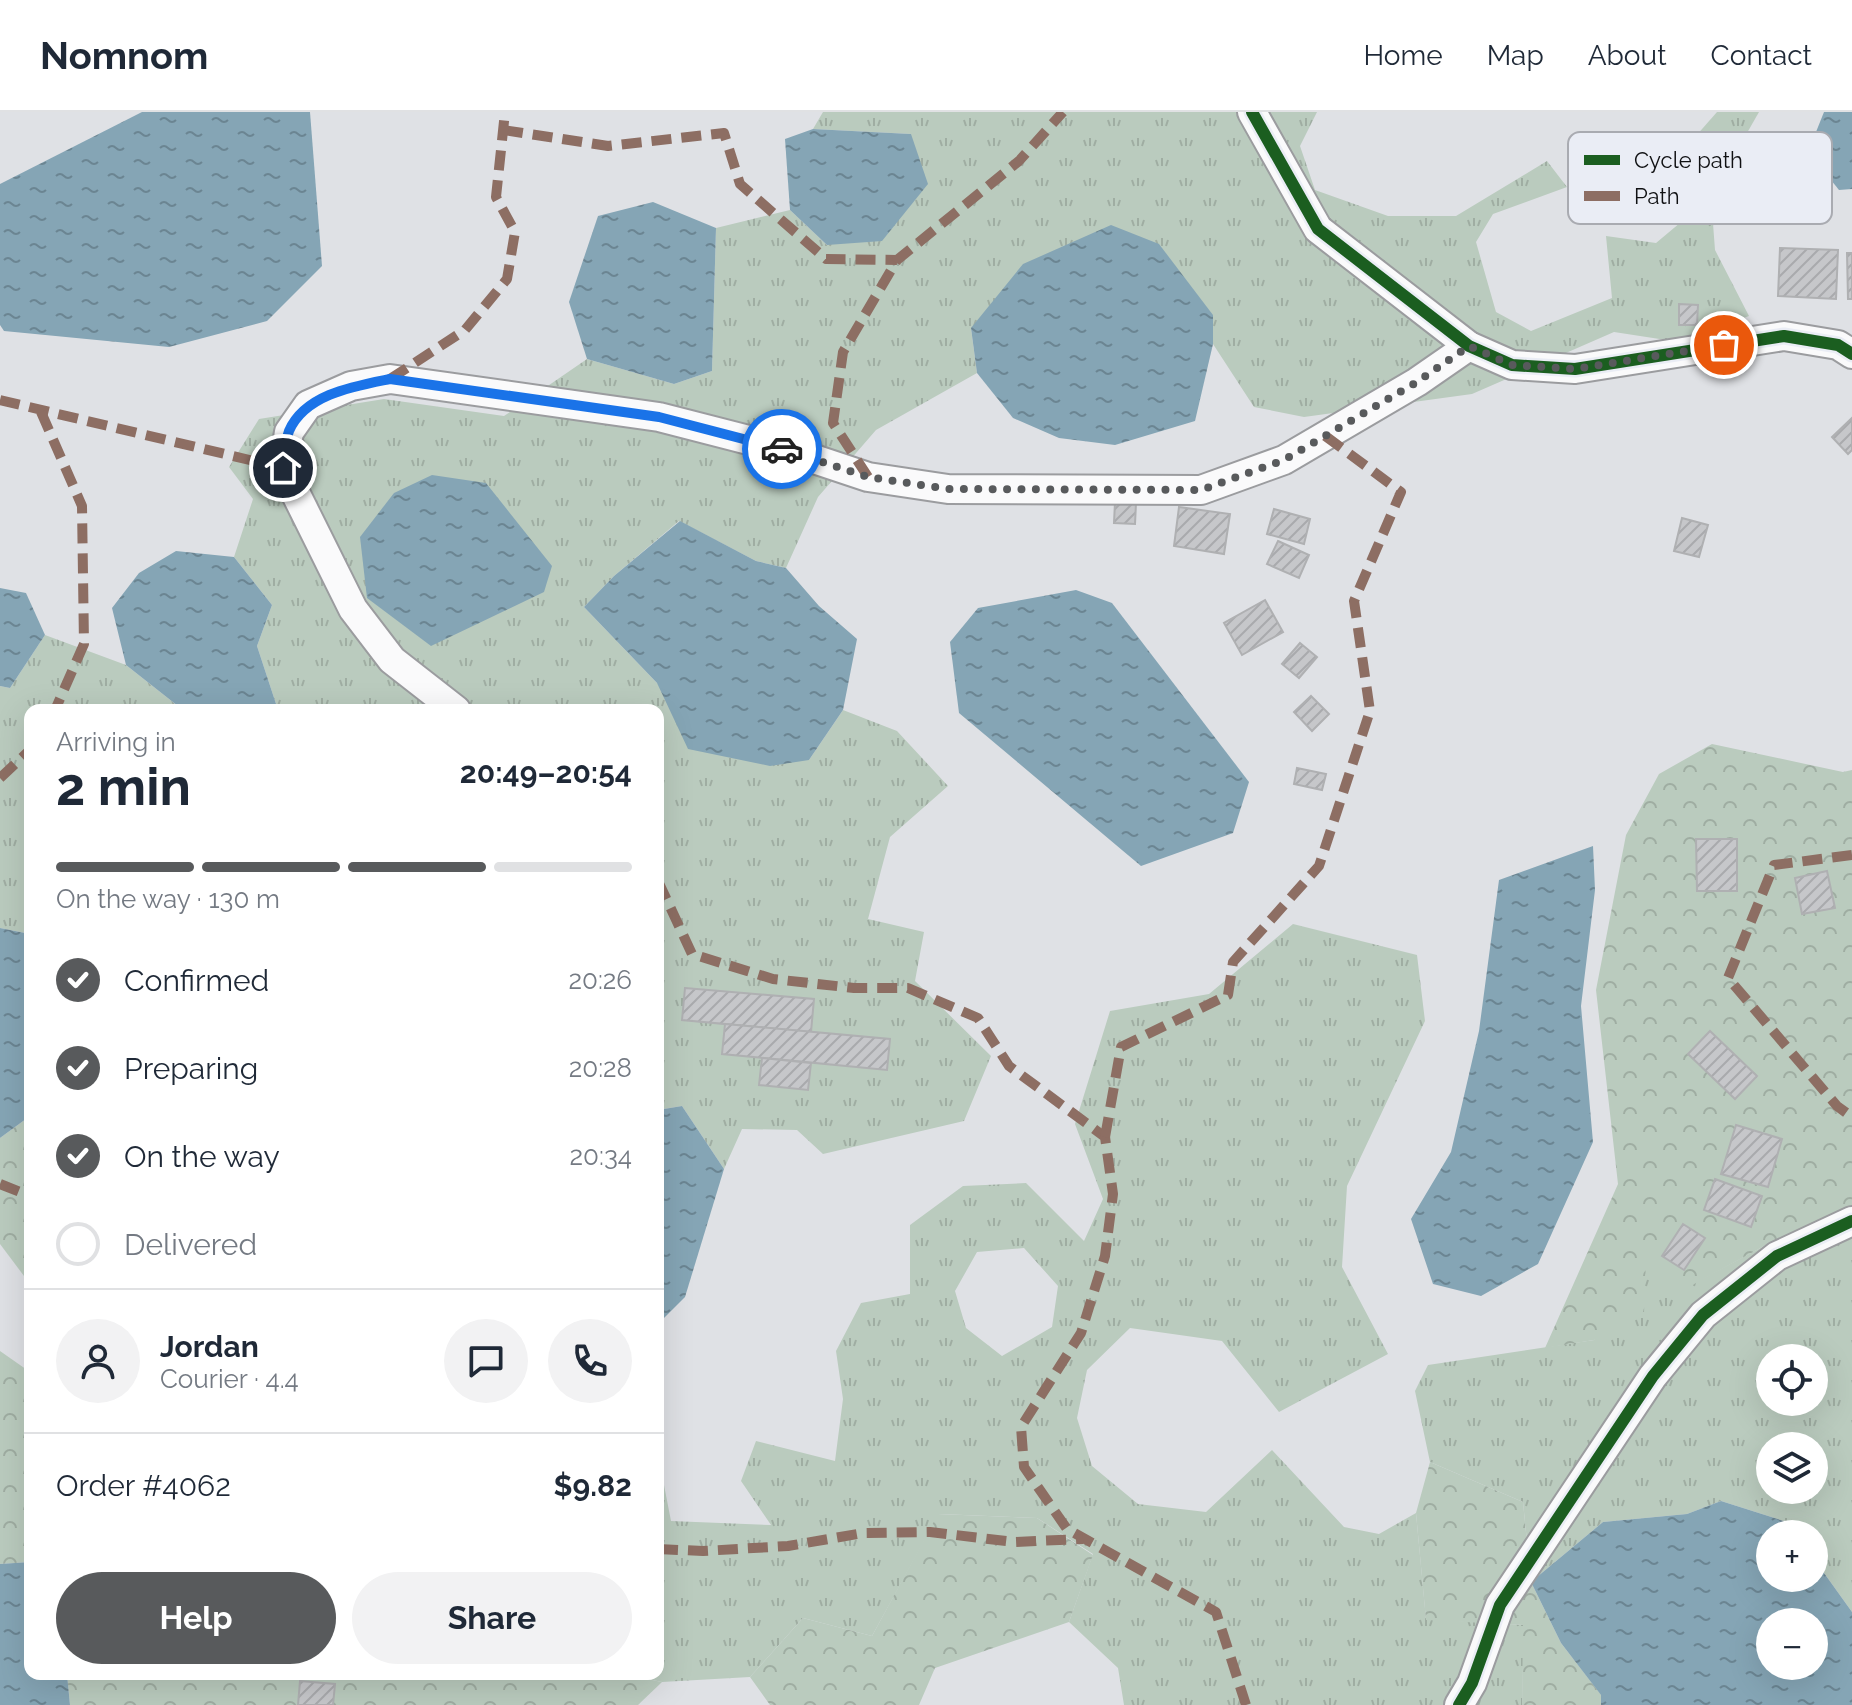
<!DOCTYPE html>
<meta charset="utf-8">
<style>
body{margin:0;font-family:Raleway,sans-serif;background:#f2f2f3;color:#1f2937;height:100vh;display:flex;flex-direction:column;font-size:30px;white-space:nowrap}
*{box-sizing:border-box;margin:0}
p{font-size:26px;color:#747a83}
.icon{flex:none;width:44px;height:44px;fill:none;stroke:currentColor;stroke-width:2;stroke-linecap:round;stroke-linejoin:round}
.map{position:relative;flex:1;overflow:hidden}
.side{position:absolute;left:24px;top:592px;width:640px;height:976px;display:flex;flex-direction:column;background:#fff;border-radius:16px;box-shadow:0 8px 32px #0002}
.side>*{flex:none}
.fabs{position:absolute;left:1756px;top:1232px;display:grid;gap:16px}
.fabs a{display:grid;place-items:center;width:72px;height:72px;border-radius:50%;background:#fff;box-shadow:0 8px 32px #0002;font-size:40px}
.pin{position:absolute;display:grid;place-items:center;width:68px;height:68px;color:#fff;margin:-34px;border:4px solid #fff;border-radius:50%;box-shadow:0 2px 8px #0007}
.courier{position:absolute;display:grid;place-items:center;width:80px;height:80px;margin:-40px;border:6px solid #1a73e8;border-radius:50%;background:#fff;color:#222;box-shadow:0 2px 10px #0007}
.head em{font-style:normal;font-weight:700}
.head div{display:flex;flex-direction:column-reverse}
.head{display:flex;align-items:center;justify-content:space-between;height:136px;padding:0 32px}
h1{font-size:52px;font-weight:700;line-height:60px}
.bar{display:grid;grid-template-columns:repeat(4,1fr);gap:12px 8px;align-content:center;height:96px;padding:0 32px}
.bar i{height:10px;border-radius:6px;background:#e0e1e3}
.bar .selected{background:#585a5c}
.bar p{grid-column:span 4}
.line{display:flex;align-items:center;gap:20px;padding:0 32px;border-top:2px solid #e0e1e3}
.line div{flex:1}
.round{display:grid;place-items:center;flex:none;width:84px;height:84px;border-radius:42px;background:#f2f2f3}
ol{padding:0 32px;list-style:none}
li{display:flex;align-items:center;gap:24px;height:88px}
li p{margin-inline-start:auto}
li .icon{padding:8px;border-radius:50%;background:#585a5c;color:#fff;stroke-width:4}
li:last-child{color:#747a83}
li i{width:44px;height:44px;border:4px solid #e0e1e3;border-radius:50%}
.cta{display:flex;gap:16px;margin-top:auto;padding:16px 32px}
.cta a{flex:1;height:92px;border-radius:48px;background:#585a5c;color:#fff;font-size:32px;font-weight:700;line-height:92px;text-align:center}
.cta a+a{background:#f2f2f3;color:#1f2937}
header{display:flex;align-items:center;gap:48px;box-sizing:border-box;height:112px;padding:0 40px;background:#fff;border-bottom:2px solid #e0e1e3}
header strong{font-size:38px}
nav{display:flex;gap:44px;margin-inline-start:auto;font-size:28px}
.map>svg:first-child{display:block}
.grass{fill:url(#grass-tufts);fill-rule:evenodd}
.forest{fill:url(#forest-crowns)}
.water{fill:url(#water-ripples);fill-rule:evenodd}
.building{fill:url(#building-hatch);stroke:#afb0b2;stroke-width:2}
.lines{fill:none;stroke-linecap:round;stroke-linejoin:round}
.minor-casing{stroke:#9b9c9f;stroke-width:32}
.minor{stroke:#fafafb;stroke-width:28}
.quiet{stroke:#8d6e63;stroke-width:10;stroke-dasharray:20 10;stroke-linecap:butt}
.cycleway-casing{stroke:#eaedf5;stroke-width:17}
.cycleway{stroke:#1b5e20;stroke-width:12}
.done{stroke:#585a5c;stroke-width:8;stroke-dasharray:0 14.4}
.route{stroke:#1a73e8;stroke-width:10}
.key{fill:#eaedf5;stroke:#a9abb1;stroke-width:2}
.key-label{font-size:22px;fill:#101113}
</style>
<header>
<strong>Nomnom</strong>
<nav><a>Home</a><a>Map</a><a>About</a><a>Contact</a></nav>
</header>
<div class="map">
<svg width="1852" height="1593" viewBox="0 0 1852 1593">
<defs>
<pattern id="grass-tufts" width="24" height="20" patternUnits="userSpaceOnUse" patternTransform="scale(2)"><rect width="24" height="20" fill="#bacbbe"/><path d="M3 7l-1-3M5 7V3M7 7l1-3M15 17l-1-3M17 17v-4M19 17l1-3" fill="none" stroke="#9fada2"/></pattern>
<pattern id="forest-crowns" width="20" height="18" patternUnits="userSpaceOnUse" patternTransform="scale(2)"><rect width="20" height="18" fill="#bacbbe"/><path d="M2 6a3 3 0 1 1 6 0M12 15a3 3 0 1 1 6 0" fill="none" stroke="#9fada2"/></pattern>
<pattern id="water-ripples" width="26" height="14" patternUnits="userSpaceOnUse" patternTransform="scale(2)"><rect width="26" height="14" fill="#85a5b5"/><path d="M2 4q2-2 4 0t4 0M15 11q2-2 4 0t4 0" fill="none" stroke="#6b8592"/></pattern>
<pattern id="building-hatch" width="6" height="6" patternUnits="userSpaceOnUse" patternTransform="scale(2)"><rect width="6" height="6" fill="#c6c7ca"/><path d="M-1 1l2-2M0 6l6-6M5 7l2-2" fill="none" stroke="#a9aaad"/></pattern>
</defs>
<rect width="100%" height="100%" fill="#dfe1e5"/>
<g class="grass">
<polygon points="823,0 1317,0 1300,34 1315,78 1388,104 1456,104 1547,49 1567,75 1493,102 1476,130 1496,200 1531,219 1612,186 1606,124 1656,131 1711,85 1715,138 1749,204 1679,230 1614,220 1472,282 1304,305 1254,295 1213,232 1213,203 971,216 977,261 876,318 818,385 786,456 756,449 679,409 614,464 584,495 657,571 809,648 843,598 897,619 948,674 890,725 868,807 924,820 915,869 991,944 964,1009 823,1042 797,1018 742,1017 724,1057 682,994 658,998 658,598 278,598 257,534 272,493 234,445 253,387 229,355 259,307 384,287 504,304 587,247 674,272 712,259 716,116 790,98 827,133 911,22 813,17"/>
<polygon points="1717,0 1759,0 1747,21 1695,25"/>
<polygon points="45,523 126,553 183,598 30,598 30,822 0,816 0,574 10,576"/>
<path d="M 1293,812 L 1417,843 L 1425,909 L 1347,1074 L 1342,1155 L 1388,1242 L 1279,1300 L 1222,1229 L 1130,1216 L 1087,1258 L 1077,1306 L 1092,1354 L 1138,1392 L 1206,1400 L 1272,1338 L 1344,1415 L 1379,1422 L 1416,1401 L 1426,1507 L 1524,1513 L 1522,1593 L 1124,1593 L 1118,1556 L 1069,1510 L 1093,1442 L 1037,1406 L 939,1402 L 872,1524 L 803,1506 L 750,1565 L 662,1570 L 623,1562 L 658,1562 L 658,1342 L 671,1409 L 771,1413 L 741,1369 L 756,1329 L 835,1349 L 843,1287 L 836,1239 L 861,1191 L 910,1182 L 910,1113 L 963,1074 L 1026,1071 L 1084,1129 L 1103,1087 L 1075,1012 L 1110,899 L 1209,882 ZM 1024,1136 L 1058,1174 L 1052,1215 L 1002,1244 L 966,1216 L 955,1179 L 977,1140 Z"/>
<path d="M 1852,1114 L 1852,1500 L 1814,1447 L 1814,1422 L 1797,1422 L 1790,1411 L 1721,1389 L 1687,1402 L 1603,1410 L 1531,1470 L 1523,1390 L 1430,1350 L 1415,1279 L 1428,1253 L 1594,1228 L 1646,1146 L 1685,1176 L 1766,1133 ZM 1770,1246 L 1814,1246 L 1814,1290 L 1770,1290 ZM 1770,1334 L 1814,1334 L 1814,1378 L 1770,1378 Z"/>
</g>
<g class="forest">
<polygon points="1712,632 1843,660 1852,658 1852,1114 1766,1133 1685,1177 1646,1147 1644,1201 1594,1228 1545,1236 1618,1072 1596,878 1626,723 1659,662"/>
<polygon points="30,1004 30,1172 0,1132 0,1026"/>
<polygon points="0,1239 30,1260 30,1450 0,1452"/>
<polygon points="1430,1350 1523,1390 1531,1470 1561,1531 1602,1584 1601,1593 1522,1593 1523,1513 1426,1508 1416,1401"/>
<polygon points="938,1402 1037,1406 1093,1443 1069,1510 935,1556 919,1593 770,1593 750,1565 803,1506 872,1524"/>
<polygon points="67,1562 623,1562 662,1570 638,1593 70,1593"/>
</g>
<g class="water">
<polygon points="142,0 310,0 322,154 267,209 169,235 4,219 0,213 0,72"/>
<polygon points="1824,0 1852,0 1852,77 1839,78 1823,58 1812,30"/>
<polygon points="813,17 911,22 928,72 882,129 827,133 790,98 785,27"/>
<polygon points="653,90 716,116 712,259 674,272 587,247 569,190 598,104"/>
<polygon points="1111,113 1159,132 1213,203 1213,232 1195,309 1115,333 1059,326 1013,306 977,261 971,216 1023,152"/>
<polygon points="432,363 486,371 552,454 544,480 431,534 367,486 360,425 394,381"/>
<polygon points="680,409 756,449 786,456 819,494 857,527 843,598 809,648 770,654 688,637 657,571 584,495 614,464"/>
<polygon points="176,439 234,445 272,493 257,534 278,598 183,598 126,553 112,496 139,461"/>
<polygon points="0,476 26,481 45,523 10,576 0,574"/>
<polygon points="1076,478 1112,491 1249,670 1233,721 1141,754 959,601 950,530 978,496"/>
<polygon points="1593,734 1595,778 1581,894 1593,1030 1538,1152 1481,1184 1433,1172 1411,1107 1451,1040 1479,919 1499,768"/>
<polygon points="0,816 30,822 30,1004 0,1026"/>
<polygon points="682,994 724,1057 685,1185 658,1212 658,998"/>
<path d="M 1721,1389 L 1790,1411 L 1797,1422 L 1770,1422 L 1770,1466 L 1814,1466 L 1814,1447 L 1852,1500 L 1852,1593 L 1601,1593 L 1601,1583 L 1561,1531 L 1531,1470 L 1603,1410 L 1687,1402 ZM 1770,1510 L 1814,1510 L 1814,1554 L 1770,1554 Z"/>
<polygon points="30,1450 30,1562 67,1562 70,1593 0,1593 0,1452"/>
</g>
<g class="building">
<polygon points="1780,136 1838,138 1836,187 1778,184"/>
<polygon points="1847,141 1852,141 1852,187 1848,187"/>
<polygon points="1679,192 1698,193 1697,213 1679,213"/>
<polygon points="1852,306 1852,338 1848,342 1832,325"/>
<polygon points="1115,390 1136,391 1135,412 1114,411"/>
<polygon points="1179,395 1230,402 1224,442 1174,434"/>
<polygon points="1274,397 1310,407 1304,432 1267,422"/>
<polygon points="1682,406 1708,413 1699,445 1674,439"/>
<polygon points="1278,429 1309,443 1299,466 1267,452"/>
<polygon points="1265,488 1283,520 1242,543 1224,511"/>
<polygon points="1300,531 1317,545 1299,566 1282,552"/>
<polygon points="1311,584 1329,602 1312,619 1294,600"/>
<polygon points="1297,656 1326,662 1322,678 1294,672"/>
<polygon points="1696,727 1737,727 1737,779 1697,779"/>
<polygon points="1827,759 1835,796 1802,802 1795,766"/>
<polygon points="685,876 814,887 811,920 682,908"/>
<polygon points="725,912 890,927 887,958 722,942"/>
<polygon points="1710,919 1757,964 1735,987 1688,942"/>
<polygon points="762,946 811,951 808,978 759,973"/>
<polygon points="1736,1013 1782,1027 1768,1075 1721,1062"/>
<polygon points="1715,1067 1762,1084 1751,1115 1704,1098"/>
<polygon points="1683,1112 1705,1126 1684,1158 1662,1144"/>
<polygon points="300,1569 335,1572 333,1593 298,1593"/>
</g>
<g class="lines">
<defs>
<g id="minor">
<polyline points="1252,0 1318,117 1469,234 1512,253 1575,257 1784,224 1838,233 1852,242"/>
<polyline points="456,598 392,548 353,497 283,356 289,320 308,293 351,274 390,267 659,305 787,338 868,365 948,377 1201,378 1284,348 1417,270 1469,234"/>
<polyline points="1459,1593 1472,1571 1500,1493 1653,1264 1703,1203 1777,1144 1852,1109"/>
</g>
</defs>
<use href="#minor" class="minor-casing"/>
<use href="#minor" class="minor"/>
<g class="quiet">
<polyline points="503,18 608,34 724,21 740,72 826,147 897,148"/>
<polyline points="390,267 465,218 507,167 515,120 496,85 505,0"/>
<polyline points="0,288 283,356"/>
<polyline points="41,300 82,394 84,532 55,598"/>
<polyline points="868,365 833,311 843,240 897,148 1019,49 1063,0"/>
<polyline points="0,666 30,638"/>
<polyline points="1852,743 1774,753 1728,866 1837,994 1852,1005"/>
<polyline points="658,769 692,842 773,867 854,876 908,876 978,906 1009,954 1105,1025 1113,1082 1105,1144 1081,1221 1021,1315 1024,1355 1067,1417 1216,1500 1246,1593"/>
<polyline points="1105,1025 1121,935 1228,883 1233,850 1319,754 1370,599 1354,489 1401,380 1324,323"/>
<polyline points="0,1072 30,1084"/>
<polyline points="658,1437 703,1439 788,1434 863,1421 930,1420 1014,1430 1083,1427"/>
</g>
<defs>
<g id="cycleway">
<polyline points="1252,0 1318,117 1469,234 1512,253 1575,257 1784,224 1838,233 1852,242"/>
<polyline points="1459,1593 1472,1571 1500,1493 1653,1264 1703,1203 1777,1144 1852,1109"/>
</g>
</defs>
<use href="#cycleway" class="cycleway-casing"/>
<use href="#cycleway" class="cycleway"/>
</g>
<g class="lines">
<polyline class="done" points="782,337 868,365 948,377 1201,378 1284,348 1417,270 1469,234 1512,253 1575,257 1724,233"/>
<path class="route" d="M 283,356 C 285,345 285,330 289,319 C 305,282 355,274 390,267 L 659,305 L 782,337"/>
</g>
<rect x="1568" y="20" width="264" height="92" rx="12" class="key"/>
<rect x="1584" y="43" width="36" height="10" fill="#1b5e20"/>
<rect x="1584" y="79" width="36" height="10" fill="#8d6e63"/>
<g class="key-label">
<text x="1634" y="56">Cycle path</text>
<text x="1634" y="92">Path</text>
</g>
</svg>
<div class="fabs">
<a><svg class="icon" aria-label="locate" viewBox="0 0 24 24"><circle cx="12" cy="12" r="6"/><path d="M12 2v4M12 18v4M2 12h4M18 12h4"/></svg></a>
<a><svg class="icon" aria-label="layers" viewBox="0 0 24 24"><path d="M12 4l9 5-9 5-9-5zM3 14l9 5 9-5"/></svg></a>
<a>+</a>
<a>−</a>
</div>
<div class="pin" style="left:1724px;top:233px;background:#ea580c"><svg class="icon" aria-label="bag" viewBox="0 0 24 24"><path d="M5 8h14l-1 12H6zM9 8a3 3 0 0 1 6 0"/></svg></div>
<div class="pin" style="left:283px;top:356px;background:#1f2937"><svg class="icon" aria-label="home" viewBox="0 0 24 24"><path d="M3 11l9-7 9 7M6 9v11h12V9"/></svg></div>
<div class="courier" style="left:782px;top:337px"><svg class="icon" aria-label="car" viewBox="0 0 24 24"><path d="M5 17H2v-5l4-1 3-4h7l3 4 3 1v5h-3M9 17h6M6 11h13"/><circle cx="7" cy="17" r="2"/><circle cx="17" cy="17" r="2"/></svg></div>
<section class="side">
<div class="head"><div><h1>2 min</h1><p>Arriving in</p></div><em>20:49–20:54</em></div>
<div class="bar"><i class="selected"></i><i class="selected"></i><i class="selected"></i><i></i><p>On the way · 130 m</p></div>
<ol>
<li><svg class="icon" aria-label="check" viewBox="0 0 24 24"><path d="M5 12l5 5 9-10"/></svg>Confirmed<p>20:26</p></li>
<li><svg class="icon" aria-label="check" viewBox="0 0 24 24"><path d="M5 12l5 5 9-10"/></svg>Preparing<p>20:28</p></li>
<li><svg class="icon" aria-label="check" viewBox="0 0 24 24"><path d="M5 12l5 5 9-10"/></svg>On the way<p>20:34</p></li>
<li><i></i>Delivered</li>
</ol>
<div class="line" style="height:144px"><a class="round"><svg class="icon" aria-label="person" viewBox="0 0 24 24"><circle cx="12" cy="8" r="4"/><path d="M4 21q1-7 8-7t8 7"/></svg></a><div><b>Jordan</b><p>Courier · 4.4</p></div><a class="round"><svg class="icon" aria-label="chat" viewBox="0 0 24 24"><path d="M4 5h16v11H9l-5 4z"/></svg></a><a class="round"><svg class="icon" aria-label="phone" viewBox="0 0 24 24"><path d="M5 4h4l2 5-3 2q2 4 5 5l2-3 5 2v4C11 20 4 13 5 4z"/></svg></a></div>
<div class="line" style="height:104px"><div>Order #4062</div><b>$9.82</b></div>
<div class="cta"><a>Help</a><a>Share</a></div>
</section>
</div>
